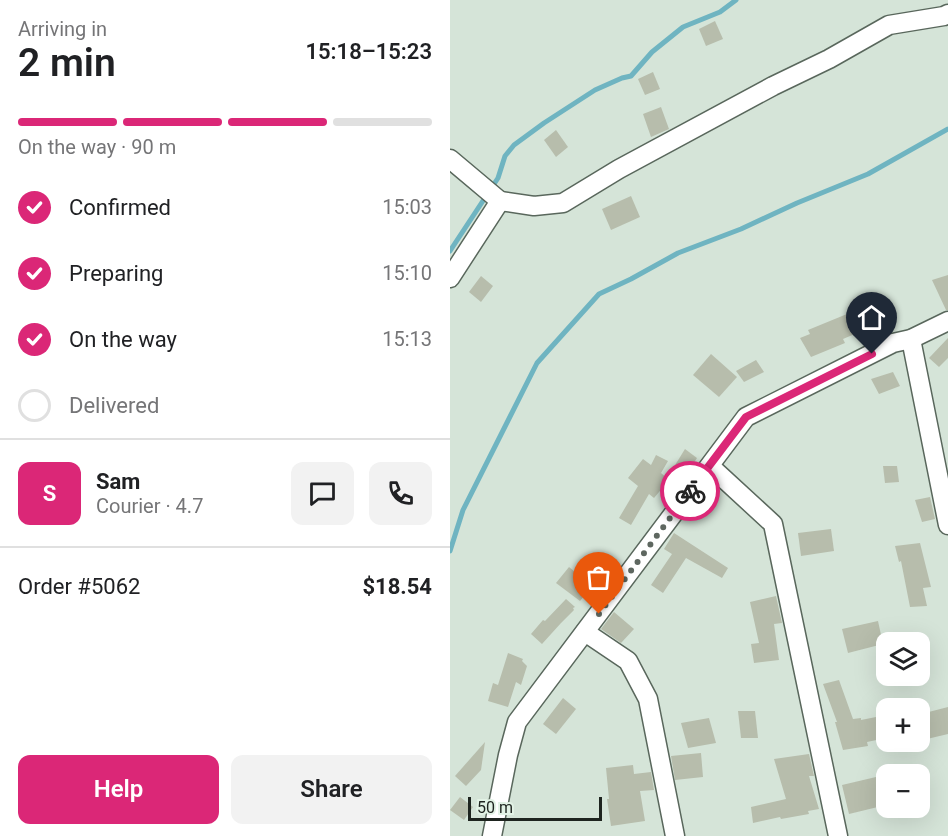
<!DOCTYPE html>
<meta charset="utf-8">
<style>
body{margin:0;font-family:Roboto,sans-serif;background:#f2f2f2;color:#202124;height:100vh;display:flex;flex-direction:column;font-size:22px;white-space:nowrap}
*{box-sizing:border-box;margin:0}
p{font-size:20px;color:#757577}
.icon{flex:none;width:33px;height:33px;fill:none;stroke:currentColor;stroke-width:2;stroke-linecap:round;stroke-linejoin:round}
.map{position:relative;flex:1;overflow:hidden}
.side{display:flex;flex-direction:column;background:#fff;width:450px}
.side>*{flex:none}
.buttons{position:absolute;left:426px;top:632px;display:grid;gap:12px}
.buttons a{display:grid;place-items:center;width:54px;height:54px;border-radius:12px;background:#fff;box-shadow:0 6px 24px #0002;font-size:30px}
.scale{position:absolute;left:18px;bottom:15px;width:134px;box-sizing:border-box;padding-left:6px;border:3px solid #1e241f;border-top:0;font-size:16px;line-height:21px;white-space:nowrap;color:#1e241f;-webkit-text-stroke:4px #e2f2e5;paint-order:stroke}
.pin{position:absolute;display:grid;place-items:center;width:51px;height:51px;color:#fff;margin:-62px -26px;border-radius:50% 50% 50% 0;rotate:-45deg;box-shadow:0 0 6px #0007}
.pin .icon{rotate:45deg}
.courier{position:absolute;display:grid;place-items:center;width:60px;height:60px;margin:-30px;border:4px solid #db2777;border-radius:50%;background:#fff;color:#222;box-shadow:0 2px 8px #0007}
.summary em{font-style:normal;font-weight:600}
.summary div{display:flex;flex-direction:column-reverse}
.summary{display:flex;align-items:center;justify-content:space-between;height:102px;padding:0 18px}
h1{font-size:39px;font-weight:600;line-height:45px}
.bar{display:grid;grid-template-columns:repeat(4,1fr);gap:9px 6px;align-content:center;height:72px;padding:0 18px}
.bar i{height:8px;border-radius:4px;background:#e0e0e0}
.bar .current{background:#db2777}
.bar p{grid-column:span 4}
.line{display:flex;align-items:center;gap:15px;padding:0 18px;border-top:2px solid #e0e0e0}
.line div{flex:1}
.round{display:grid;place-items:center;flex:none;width:63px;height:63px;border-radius:12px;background:#f2f2f2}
ol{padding:0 18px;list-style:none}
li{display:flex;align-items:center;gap:18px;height:66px}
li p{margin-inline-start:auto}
li .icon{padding:6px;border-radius:50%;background:#db2777;color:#fff;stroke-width:4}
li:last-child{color:#757577}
li i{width:33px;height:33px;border:3px solid #e0e0e0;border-radius:50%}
.button{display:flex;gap:12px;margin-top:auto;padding:12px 18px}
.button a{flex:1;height:69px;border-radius:12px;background:#db2777;color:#fff;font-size:24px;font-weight:600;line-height:69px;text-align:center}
.button a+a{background:#f2f2f2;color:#202124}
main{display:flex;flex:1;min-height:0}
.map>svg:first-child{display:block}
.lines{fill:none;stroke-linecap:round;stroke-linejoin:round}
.stream{stroke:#6fb4c1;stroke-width:5}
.building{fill:#b7bdac}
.street-casing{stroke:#59675c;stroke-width:21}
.street{stroke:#fff;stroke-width:18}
.done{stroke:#5e6760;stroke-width:6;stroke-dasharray:0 10.8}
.route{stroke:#db2777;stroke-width:8}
</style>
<main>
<section class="side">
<div class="summary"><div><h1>2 min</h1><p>Arriving in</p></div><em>15:18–15:23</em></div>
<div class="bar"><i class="current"></i><i class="current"></i><i class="current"></i><i></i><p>On the way · 90 m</p></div>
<ol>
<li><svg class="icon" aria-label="check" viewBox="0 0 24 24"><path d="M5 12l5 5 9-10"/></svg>Confirmed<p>15:03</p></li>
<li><svg class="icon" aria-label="check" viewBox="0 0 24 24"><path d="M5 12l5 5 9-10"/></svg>Preparing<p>15:10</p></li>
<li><svg class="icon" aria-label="check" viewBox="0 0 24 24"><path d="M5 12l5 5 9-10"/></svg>On the way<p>15:13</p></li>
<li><i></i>Delivered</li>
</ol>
<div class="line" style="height:108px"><b class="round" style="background:#db2777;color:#fff">S</b><div><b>Sam</b><p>Courier · 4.7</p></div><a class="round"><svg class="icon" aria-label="chat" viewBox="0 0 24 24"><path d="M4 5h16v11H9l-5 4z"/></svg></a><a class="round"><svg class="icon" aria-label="phone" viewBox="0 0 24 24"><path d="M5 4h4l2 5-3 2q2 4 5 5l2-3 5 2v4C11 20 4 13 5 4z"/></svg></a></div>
<div class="line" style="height:78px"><div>Order #5062</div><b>$18.54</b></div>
<div class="button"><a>Help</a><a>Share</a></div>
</section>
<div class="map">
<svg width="498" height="836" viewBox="0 0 498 836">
<rect width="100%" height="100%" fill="#d5e4d8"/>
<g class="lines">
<g class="stream">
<polyline points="0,251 48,178 55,156 64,145 94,123 145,90 172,78 181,76 202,52 233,27 270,12 286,0"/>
<polyline points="0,551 13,510 87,363 149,294 181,279 228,253 291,229 347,203 418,174 498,129"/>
</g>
</g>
<g class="building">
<polygon points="265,21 273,39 256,46 249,29"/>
<polygon points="203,72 210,89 195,95 188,79"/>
<polygon points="211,107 219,129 201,137 193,114"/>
<polygon points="106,130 118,147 106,157 94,140"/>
<polygon points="181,196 190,217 161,230 152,209"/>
<polygon points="498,275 498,310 496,310 482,280"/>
<polygon points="31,276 43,286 31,302 19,292"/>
<polygon points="397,314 407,333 393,339 395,343 361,357 350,338 360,334 358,330"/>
<polygon points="498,338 498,358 489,367 479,358"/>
<polygon points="261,354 287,377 269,397 243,375"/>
<polygon points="306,360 314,372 294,382 286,371"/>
<polygon points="443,372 450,386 429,394 421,379"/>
<polygon points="235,449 247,458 234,478 222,470"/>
<polygon points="206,455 218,461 211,473 219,480 204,498 199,494 181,525 169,518 188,486 178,478 193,459 201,465"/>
<polygon points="433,466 447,466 449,482 435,483"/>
<polygon points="480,497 485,519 472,522 465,500"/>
<polygon points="381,529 384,551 351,556 348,533"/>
<polygon points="224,533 278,568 272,578 236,558 213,593 201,585 222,554 214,549"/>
<polygon points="470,543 481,587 473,588 477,606 460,607 451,561 449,562 445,546"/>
<polygon points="119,567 142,586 130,601 106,583"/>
<polygon points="326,596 332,623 324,624 329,660 304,663 301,644 309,643 300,602"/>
<polygon points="116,599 125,607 123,608 124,610 111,623 92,644 81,634 93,620 95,621"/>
<polygon points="164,612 184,629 171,643 151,629"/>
<polygon points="428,621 433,644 398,653 392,629"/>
<polygon points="58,653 73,659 72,661 77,666 71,685 66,682 58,707 38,701 43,683 48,685"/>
<polygon points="389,680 403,719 411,718 411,720 436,715 436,738 417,742 418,746 393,750 385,722 387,722 373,684"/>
<polygon points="113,698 126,709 106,734 93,724"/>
<polygon points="498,707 498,734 477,739 471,714"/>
<polygon points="288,711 305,711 308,738 291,738"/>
<polygon points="259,718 266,743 238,748 231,723"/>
<polygon points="35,742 31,770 16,786 5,776"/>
<polygon points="251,753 253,777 225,780 221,756"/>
<polygon points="359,754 364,776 359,776 369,809 358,811 359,814 331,819 330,817 303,823 301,807 336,799 324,759"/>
<polygon points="183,765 184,774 201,772 204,790 190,791 195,821 161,826 157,799 159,799 156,768"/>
<polygon points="426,777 427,782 436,780 436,805 399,814 392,785"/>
<polygon points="10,797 23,807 14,820 0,810"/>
</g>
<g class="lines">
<defs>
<g id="street">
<polyline points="0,159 50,201 0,278"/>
<polyline points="50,201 84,206 113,203 169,169 323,86 379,59 439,25 494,16 498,14"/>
<polyline points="461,339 498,525"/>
<polyline points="260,466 323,524 388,836"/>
<polyline points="135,632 178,661 198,699 225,836"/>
<polyline points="42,836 58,755 67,722 296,417 443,343 461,339 498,321"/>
</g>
</defs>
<use href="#street" class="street-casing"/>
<use href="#street" class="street"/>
</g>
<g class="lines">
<polyline class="done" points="149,614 240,491"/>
<polyline class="route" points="240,491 296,417 422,354"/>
</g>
</svg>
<div class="buttons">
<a><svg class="icon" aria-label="layers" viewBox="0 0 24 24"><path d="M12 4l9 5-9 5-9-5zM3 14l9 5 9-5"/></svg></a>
<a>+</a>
<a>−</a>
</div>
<div class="scale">50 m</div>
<div class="pin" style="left:149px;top:614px;background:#ea580c"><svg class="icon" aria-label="bag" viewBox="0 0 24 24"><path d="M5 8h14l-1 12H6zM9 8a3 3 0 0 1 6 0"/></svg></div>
<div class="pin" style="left:422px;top:354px;background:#1f2937"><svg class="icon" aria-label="home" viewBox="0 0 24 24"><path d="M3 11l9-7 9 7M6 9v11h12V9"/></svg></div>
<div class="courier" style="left:240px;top:491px"><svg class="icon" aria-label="bike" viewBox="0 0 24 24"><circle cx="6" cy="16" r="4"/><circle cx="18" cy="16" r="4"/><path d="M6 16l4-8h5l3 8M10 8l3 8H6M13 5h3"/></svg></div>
</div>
</main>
